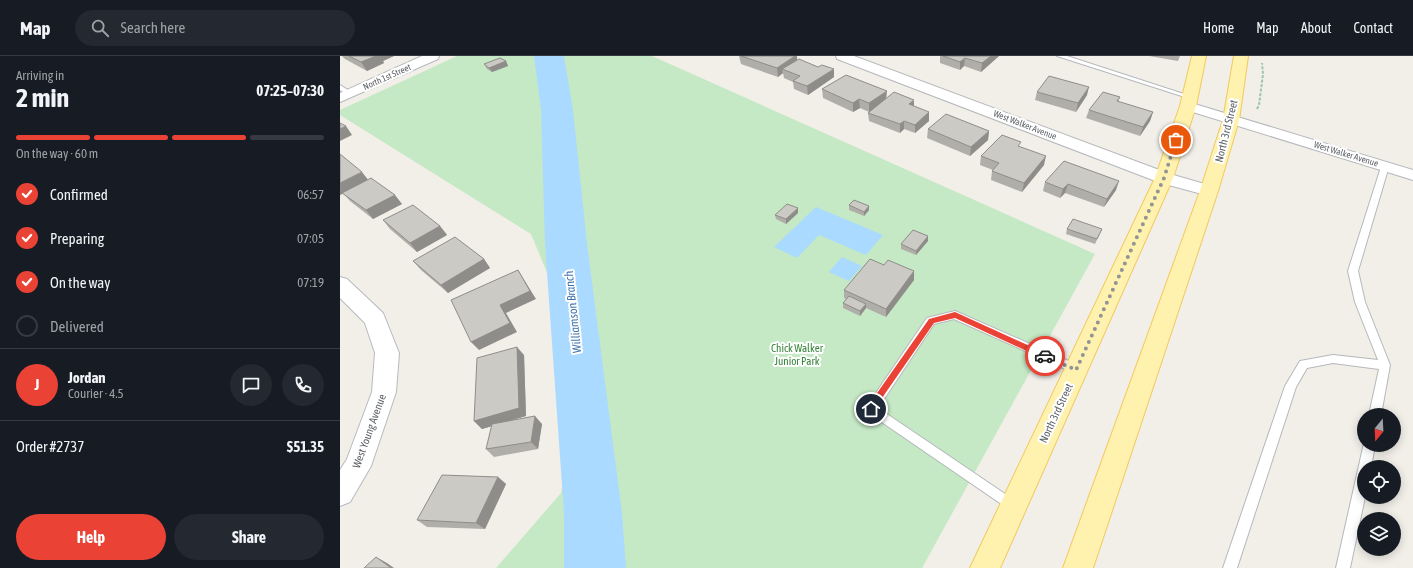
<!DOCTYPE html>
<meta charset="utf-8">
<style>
body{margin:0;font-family:"Asap Condensed",sans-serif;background:#242831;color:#f1f3f6;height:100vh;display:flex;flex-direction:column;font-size:15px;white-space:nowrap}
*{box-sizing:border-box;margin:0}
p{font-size:13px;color:#9ea1a6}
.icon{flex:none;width:22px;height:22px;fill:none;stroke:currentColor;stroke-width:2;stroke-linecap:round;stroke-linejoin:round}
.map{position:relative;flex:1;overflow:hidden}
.sheet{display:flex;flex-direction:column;background:#171b24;width:340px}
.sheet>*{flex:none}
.needle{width:26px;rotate:198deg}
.tools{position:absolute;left:1017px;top:352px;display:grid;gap:8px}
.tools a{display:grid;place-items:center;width:44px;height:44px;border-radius:50%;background:#171b24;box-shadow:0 2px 10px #0003;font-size:20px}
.pin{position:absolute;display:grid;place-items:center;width:34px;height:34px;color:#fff;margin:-17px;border:2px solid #fff;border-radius:50%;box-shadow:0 1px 4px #0007}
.courier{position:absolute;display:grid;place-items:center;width:40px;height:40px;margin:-20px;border:3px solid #ea4335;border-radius:50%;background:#fff;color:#222;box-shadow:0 1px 5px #0007}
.overview em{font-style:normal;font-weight:700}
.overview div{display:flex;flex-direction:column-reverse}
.overview{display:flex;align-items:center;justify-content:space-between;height:68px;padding:0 16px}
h1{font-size:26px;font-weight:700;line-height:30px}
.bar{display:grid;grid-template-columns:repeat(4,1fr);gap:6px 4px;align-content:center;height:48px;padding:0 16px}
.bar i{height:5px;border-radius:3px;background:#363941}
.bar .on{background:#ea4335}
.bar p{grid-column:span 4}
.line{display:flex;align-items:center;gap:10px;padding:0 16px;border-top:1px solid #363941}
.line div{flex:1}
.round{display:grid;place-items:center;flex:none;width:42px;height:42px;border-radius:21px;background:#242831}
ol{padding:0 16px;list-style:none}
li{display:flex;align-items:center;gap:12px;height:44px}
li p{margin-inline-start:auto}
li .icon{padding:4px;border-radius:50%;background:#ea4335;color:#fff;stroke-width:4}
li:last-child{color:#9ea1a6}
li i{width:22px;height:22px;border:2px solid #363941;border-radius:50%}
.cta{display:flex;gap:8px;margin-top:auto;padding:8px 16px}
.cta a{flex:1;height:46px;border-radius:24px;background:#ea4335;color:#fff;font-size:16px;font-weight:700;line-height:46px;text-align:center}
.cta a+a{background:#242831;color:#f1f3f6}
header{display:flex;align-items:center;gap:24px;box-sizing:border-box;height:56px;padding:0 20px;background:#171b24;border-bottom:1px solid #363941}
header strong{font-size:19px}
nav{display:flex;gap:22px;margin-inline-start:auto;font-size:14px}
.search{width:280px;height:36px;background:#242831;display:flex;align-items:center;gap:10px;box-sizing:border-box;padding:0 14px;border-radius:22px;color:#9ea1a6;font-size:15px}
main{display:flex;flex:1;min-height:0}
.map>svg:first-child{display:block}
.green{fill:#c5e8c5}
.water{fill:#aadaff}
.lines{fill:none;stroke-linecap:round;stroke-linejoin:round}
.river{fill:#aadaff;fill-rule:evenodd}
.lane-casing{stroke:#b5b8bc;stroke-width:2}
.street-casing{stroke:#b5b8bc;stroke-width:2}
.secondary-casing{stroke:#b6babf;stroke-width:2}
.primary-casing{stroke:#f2c960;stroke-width:2}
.path{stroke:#9cc7a9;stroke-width:2;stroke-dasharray:3 1.5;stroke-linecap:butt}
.lane{fill:#fff;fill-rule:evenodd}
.street{fill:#fff;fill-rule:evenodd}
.secondary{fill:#fff;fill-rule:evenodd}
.primary{fill:#fff2af;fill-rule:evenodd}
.wall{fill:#afaea9}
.shaded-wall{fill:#8f8d8a}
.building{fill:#cccac5;stroke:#8f8d8a}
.route{fill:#ea4335}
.done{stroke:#929495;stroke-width:4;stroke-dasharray:0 7.2}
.labels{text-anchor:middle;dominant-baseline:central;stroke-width:4;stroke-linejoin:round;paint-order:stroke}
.far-street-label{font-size:9px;fill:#5f6368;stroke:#fff}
.street-label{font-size:11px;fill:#5f6368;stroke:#fff}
.park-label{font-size:11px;fill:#348238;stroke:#fff}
.water-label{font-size:12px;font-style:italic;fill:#4174aa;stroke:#fff}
</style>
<header>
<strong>Map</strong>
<div class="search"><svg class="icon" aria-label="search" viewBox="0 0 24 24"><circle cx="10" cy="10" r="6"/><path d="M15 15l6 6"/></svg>Search here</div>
<nav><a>Home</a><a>Map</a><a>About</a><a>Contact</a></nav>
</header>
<main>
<section class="sheet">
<div class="overview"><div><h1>2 min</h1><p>Arriving in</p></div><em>07:25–07:30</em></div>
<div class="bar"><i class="on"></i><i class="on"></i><i class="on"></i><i></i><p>On the way · 60 m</p></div>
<ol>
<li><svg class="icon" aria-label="check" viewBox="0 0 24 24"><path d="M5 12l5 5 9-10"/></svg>Confirmed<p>06:57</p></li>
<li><svg class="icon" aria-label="check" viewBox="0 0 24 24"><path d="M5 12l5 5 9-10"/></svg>Preparing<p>07:05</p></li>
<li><svg class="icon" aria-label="check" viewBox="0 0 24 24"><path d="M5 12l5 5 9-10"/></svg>On the way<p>07:19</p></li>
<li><i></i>Delivered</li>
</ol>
<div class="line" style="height:72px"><b class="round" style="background:#ea4335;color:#fff">J</b><div><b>Jordan</b><p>Courier · 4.5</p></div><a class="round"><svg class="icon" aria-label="chat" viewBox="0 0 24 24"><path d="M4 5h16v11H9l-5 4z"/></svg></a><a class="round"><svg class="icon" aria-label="phone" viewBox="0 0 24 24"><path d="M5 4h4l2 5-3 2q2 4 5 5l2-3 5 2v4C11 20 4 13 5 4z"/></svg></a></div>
<div class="line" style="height:52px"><div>Order #2737</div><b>$51.35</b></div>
<div class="cta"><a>Help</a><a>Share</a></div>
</section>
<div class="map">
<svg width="1073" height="512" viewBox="0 0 1073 512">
<rect width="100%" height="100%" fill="#f1efe8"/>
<polygon class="green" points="117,0 312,0 755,198 582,512 156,512 221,437 245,308 191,178 0,59 0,54"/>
<g class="water">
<polygon points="476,151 543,179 526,199 479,179 457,202 434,191"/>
<polygon points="502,201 522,210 509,225 489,216"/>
</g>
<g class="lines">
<polygon class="river" points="194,0 224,0 233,54 247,188 282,457 286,512 224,512 224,457 205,188 201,54"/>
<defs>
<g id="lane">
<polygon points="717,0 727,0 853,41 848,42"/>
<polygon points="0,29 11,36 11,38 7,38 0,34"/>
<polygon points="1042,108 1045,108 1049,110 1018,215 1025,246 1050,309 1041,359 1029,359 1039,313 993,307 967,312 956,331 897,512 883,512 945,330 960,305 993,299 1038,304 1015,246 1008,215"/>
<polygon points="615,255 740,310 741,313 740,316 736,317 732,316 614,263 594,268 538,352 677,446 679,450 677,454 673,456 527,356 525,353 587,262"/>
<polygon points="1024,387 1024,389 1035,389 1031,411 1024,411 1025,441 1010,512 996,512"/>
</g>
<g id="street">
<polygon points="82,0 99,0 98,3 0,46 0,37"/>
<polygon points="496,0 514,0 830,118 875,131 877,135 875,139 869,140 818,126 497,3"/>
<polygon points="848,46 1073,114 1073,124 843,53 841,50 843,47"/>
</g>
<polygon id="secondary" points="0,221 7,223 43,257 59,297 56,336 31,410 10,446 0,450 0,414 7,403 32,336 35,297 25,267 0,242"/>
<g id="primary">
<polygon points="852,0 866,0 856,50 833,122 660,512 630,512 815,122 840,50"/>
<polygon points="894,0 908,0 899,64 878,135 753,512 723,512 860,135 883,64"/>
</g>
</defs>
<use href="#lane" class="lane-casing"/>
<use href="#street" class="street-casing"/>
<use href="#secondary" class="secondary-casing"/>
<use href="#primary" class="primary-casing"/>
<polyline class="path" points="917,53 919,49 923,18 922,7"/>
<use href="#lane" class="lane"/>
<use href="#street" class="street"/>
<use href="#secondary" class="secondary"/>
<use href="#primary" class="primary"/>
</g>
<g class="wall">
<polygon points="2,0 54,0 43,5 44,7 27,15 5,3"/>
<polygon points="399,0 457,0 457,5 478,11 494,21 468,39 454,33 453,26 444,22 443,17 438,21 401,8"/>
<polygon points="600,0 659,0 641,16 624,10 620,14 600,7"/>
<polygon points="809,0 840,0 838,5"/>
<polygon points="166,5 168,10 152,16 147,13 144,8"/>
<polygon points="482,33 546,42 574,50 589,65 575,77 564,73 560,77 529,65 528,57 532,53 529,56 520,52 513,56 483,42"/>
<polygon points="697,36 747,39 736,56 695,44"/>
<polygon points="780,41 778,46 813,56 810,65 800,80 746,62 749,54"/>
<polygon points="588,73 649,75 648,84 630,100 587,82"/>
<polygon points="680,91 704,109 682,136 651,124 652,115 653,114 640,109 641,100"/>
<polygon points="0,98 28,124 62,148 33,163 10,145 3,137 0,139"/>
<polygon points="724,105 776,134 764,151 725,137 720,142 703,135 705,126"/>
<polygon points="509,149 529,150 529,154 524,160 509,154"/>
<polygon points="458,152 458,157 446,168 436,163 435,159"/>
<polygon points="43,164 100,170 107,179 77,196 50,173"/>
<polygon points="727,173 762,173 755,188 726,178"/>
<polygon points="588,180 588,185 576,199 561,193 561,188"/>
<polygon points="144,203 150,212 108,237 81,214 73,205"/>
<polygon points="544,209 574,215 574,224 546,261 526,252 520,260 503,252 503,247 506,243 504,242 504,234"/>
<polygon points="184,299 186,360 168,365 202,368 198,393 154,401 146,393 152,370 142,373 134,365"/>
<polygon points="158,421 166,428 145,473 87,471 77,464"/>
</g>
<g class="shaded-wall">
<polygon points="36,0 54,0 43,5 44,7 27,15 21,6"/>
<polygon points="455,0 457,0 457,7 442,13 443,17 438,21 437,12"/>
<polygon points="651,0 659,0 641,16 642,7"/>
<polygon points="625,2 624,10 620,14 620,6"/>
<polygon points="166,5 168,10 152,16 149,12"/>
<polygon points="494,13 494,21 468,39 467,30"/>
<polygon points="749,31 747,39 736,56 738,47"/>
<polygon points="547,35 546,44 529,56 529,47"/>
<polygon points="519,43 520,52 513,56 513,47"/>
<polygon points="574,44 574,52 569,48"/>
<polygon points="589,56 589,65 575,77 575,69"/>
<polygon points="813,56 810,65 800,80 803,71"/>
<polygon points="564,65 564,73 560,77 560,68"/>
<polygon points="6,70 12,79 0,85 0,73"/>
<polygon points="649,75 648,84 630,100 631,91"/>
<polygon points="706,100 704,109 682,136 684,127"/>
<polygon points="22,116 29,125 0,139 0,127"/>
<polygon points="779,125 776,134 764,151 767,143"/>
<polygon points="728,128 725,137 720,142 723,133"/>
<polygon points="55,139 62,148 33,163 26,154"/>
<polygon points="529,150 529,154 524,160 524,156"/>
<polygon points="458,152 458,157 446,168 446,163"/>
<polygon points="100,170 107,179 77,196 70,187"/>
<polygon points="588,180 588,185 576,199 576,195"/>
<polygon points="144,203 150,212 108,237 101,229"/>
<polygon points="178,214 196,243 166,257 177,276 139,294 131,286 160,249"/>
<polygon points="574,215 574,224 546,261 546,253"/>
<polygon points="526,248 526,252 520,260 520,255"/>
<polygon points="177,291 184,299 186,360 142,373 134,365"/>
<polygon points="195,360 202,368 198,393 191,386"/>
<polygon points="158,421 166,428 145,473 136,467"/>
<polygon points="36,501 47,507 54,512 51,512"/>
</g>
<g class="building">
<polygon points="9,0 36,0 21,6"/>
<polygon points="401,0 455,0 437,12"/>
<polygon points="603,0 651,0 642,7 625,2 620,6"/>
<polygon points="160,2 166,5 149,12 144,8"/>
<polygon points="459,3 478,11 482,9 494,13 467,30 453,25 460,20 442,13"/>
<polygon points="506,19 547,35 529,47 519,43 513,47 482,33"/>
<polygon points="709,20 749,31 738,47 697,36"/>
<polygon points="554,36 574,44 569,48 589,56 575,69 564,65 560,68 528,57"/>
<polygon points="763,36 780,41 777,45 813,56 803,71 749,54"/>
<polygon points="606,58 649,75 631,91 588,73"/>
<polygon points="0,67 6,70 0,73"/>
<polygon points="662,79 681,86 678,90 706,100 684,127 652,115 659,107 641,100"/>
<polygon points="0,98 22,116 0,127"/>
<polygon points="724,105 779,125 767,143 728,128 723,133 705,126"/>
<polygon points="31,122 55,139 26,154 2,137"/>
<polygon points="514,144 529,150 524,156 509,149"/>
<polygon points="447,148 458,152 446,163 435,159"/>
<polygon points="73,149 100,170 70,187 43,164"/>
<polygon points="733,163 762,173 757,183 727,173"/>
<polygon points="573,174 588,180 576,195 561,188"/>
<polygon points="115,181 144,203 101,229 73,205"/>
<polygon points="530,203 544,209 548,204 574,215 546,253 504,234"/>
<polygon points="178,214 190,235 160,249 170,267 131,286 111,244"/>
<polygon points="509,240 526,248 520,255 503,247"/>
<polygon points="177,291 179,352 134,365 137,302"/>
<polygon points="195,360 191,386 146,393 152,368"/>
<polygon points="102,419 158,421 136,467 77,464"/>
<polygon points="36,501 51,512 24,512"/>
</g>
<polygon class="route" points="615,256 707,298 708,300 707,302 702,302 615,262 594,267 533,355 528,355 528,350 589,263"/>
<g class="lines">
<polyline class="done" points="705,300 736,314 824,122 836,84"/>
</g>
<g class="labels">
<g class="far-street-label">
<text transform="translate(47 21) rotate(-24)">North 1st Street</text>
<text transform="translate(685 69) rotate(21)">West Walker Avenue</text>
<text transform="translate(1006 98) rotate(17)">West Walker Avenue</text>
</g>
<g class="street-label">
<text transform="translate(886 75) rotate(-76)">North 3rd Street</text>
<text transform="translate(716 357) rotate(-65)">North 3rd Street</text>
<text transform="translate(29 375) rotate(-70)">West Young Avenue</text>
</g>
<g class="park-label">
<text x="457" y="292">Chick Walker<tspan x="457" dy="13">Junior Park</tspan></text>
</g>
<g class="water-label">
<text transform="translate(233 256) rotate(-96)">Williamson Branch</text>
</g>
</g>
</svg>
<div class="tools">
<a><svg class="needle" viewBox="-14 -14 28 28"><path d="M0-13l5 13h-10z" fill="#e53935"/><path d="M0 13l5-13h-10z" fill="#9ea1a6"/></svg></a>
<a><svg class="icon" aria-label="locate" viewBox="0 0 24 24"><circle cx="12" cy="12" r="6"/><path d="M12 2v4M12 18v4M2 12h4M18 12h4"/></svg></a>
<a><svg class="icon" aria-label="layers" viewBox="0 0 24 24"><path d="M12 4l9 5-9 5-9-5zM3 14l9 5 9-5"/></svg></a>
</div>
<div class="pin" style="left:836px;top:84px;background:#ea580c"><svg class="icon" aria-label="bag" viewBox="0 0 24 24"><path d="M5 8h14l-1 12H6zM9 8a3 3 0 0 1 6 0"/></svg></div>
<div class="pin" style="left:531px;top:353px;background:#1f2937"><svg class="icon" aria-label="home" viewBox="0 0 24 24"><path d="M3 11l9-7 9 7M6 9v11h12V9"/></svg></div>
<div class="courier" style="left:705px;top:300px"><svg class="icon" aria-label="car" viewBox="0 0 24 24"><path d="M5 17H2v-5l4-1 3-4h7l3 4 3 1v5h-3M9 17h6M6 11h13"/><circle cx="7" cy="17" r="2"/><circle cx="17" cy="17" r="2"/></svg></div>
</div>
</main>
